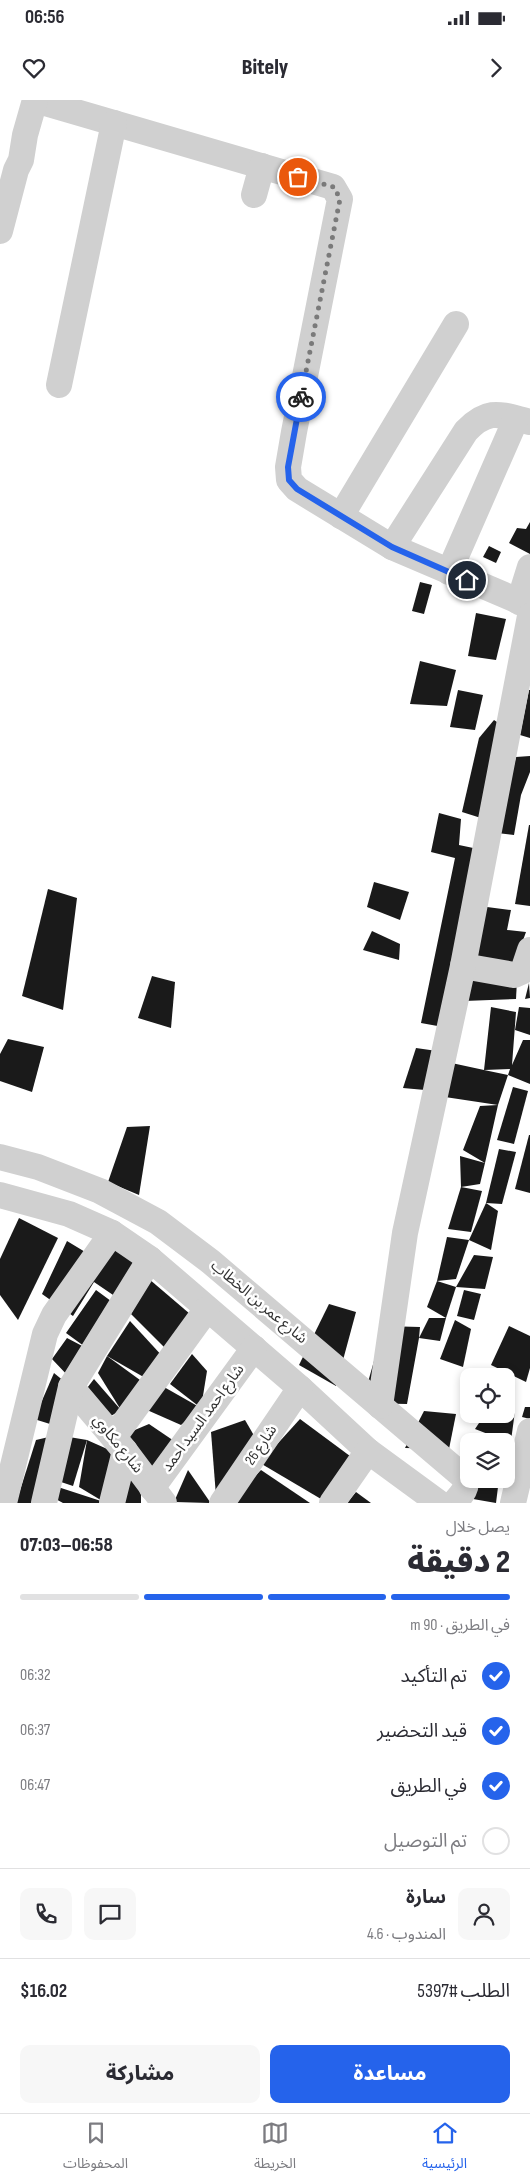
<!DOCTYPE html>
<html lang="ar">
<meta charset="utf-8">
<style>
body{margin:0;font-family:"Sofia Sans Condensed","Noto Sans Arabic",sans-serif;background:#f7f7f7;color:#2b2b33;direction:rtl;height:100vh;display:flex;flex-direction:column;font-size:19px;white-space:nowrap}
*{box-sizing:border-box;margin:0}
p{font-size:16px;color:#7c7c81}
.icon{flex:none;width:28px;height:28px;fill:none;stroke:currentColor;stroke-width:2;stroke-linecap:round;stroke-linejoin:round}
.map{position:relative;height:1403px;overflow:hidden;direction:ltr}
.details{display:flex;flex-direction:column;background:#fff;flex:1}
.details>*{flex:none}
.controls{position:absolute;left:460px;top:1268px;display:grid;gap:10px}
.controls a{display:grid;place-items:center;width:55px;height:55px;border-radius:10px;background:#fff;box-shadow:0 2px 8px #0003;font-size:25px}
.pin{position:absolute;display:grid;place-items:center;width:42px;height:42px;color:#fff;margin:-21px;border:2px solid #fff;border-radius:50%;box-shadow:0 1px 5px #0007}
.courier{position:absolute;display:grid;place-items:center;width:50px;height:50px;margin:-25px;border:4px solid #2563eb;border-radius:50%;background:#fff;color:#222;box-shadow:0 1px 6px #0007}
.headline em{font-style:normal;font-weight:800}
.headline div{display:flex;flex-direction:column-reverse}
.headline{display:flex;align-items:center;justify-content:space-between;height:85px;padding:0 20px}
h1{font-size:32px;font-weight:800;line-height:38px}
.bar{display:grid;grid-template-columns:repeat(4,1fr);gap:8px 5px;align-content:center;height:60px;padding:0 20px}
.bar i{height:6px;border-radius:4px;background:#e1e1e2}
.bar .selected{background:#2563eb}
.bar p{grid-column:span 4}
.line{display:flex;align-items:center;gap:12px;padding:0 20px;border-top:1px solid #e1e1e2}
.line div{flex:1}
.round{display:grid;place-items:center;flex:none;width:52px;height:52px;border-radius:10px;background:#f7f7f7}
ol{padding:0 20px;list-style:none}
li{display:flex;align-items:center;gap:15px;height:55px}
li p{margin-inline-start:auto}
li .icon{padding:5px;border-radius:50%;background:#2563eb;color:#fff;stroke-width:4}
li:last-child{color:#7c7c81}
li i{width:28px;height:28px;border:2px solid #e1e1e2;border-radius:50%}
.primary-button{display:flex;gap:10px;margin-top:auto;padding:10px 20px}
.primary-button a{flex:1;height:58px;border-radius:10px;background:#2563eb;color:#fff;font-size:20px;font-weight:800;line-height:58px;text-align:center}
.primary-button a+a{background:#f7f7f7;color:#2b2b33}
.status{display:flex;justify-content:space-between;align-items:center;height:35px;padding:0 25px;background:#fff;direction:ltr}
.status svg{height:14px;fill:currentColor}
header{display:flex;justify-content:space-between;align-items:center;height:65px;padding:0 20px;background:#fff;font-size:22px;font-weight:800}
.dock{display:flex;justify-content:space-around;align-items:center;height:70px;border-top:1px solid #e1e1e2;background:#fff;font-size:14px;color:#7c7c81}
.dock a{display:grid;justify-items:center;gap:2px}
.dock .selected{color:#2563eb}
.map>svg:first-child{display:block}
.building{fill:#1a1a1a}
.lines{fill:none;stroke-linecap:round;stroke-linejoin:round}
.minor{stroke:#d0d0d0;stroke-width:26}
.done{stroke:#7a7a7a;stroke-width:5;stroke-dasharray:0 9}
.route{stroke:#2563eb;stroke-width:6}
.labels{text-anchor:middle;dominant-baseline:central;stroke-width:5;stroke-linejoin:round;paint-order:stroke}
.street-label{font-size:15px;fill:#333;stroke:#fff}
</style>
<div class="status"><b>06:56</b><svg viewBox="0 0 49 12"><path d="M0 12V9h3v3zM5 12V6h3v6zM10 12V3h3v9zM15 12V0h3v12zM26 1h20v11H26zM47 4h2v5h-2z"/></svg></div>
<header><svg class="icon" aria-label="forward" viewBox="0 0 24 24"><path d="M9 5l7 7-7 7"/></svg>Bitely<svg class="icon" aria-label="heart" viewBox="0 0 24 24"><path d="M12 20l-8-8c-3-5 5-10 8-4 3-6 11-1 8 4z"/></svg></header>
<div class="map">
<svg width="530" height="1403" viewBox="0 0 530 1403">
<rect width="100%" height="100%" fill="#fff"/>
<g class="building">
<polygon points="530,422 530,454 509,443 517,428 526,429"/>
<polygon points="489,446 501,452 496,463 483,457"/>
<polygon points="420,482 432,485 424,514 412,511"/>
<polygon points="476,513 506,519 496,560 468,556"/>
<polygon points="420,561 456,570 447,606 410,604"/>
<polygon points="458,590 483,595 475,630 450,627"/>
<polygon points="529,590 530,590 530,638 520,635"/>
<polygon points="494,620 503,626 481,718 462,712 479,638"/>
<polygon points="530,656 530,672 521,695 514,735 497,733 516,657"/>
<polygon points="439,713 461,719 459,745 478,749 443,927 421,923 455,758 431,752"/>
<polygon points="529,725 530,725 530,806 515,804"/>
<polygon points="374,782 409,792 400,820 367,807"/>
<polygon points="48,789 77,798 63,910 22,896"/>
<polygon points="487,807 511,810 507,830 526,832 513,868 472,861"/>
<polygon points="372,831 400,844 399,860 363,850"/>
<polygon points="152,876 175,882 171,928 138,918"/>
<polygon points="470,877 517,880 516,899 464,901"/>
<polygon points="529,883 530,898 525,899"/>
<polygon points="491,907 516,912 512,965 523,940 530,940 530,984 508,975 510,969 484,970 508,975 498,1005 445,997 447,962 484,970"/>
<polygon points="519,907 530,908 530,935 515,930"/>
<polygon points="8,939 44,947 32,992 0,981 0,954"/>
<polygon points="416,948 437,951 425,990 403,988"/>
<polygon points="513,987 528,991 514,1044 497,1040"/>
<polygon points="498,1005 485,1063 480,1084 461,1087 460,1056 485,1063 463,1050 480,1006"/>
<polygon points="150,1026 139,1095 108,1082 127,1027"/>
<polygon points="529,1035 530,1035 530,1093 515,1089"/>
<polygon points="499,1049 516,1052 502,1104 486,1103"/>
<polygon points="461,1087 482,1091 471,1132 448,1129"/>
<polygon points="486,1103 498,1111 491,1150 469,1140"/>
<polygon points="19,1118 58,1138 18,1220 0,1195 0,1159"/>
<polygon points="447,1137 469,1140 456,1179 437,1181"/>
<polygon points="67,1141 105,1164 114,1148 137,1165 116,1197 94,1182 73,1216 42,1194"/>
<polygon points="474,1155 493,1157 485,1189 456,1187"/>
<polygon points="149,1179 190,1214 168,1251 131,1214"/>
<polygon points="437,1181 456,1187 446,1218 427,1207"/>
<polygon points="96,1190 115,1204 88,1249 70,1278 52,1259 67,1238 88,1249 66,1233"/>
<polygon points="464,1190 481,1194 474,1220 457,1216"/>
<polygon points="329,1204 356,1212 336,1286 299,1265"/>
<polygon points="429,1218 446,1218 440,1241 419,1238 407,1304 362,1303 384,1226 420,1227 419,1238"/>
<polygon points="455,1220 471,1229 463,1267 440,1259"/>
<polygon points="130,1221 164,1258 147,1279 107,1256"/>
<polygon points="509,1226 530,1236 530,1268 526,1282 491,1265"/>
<polygon points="192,1254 207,1271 201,1308 170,1284"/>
<polygon points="107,1256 140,1280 121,1310 98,1273"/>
<polygon points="54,1273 71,1287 50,1324 34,1319"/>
<polygon points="94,1279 121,1310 94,1326 74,1305"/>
<polygon points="164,1287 201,1308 181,1325 147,1310"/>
<polygon points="525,1307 530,1307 530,1319 522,1317"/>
<polygon points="506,1310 515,1311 508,1363 506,1363 506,1341 475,1329 485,1314 506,1314"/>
<polygon points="424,1311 456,1314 449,1349 405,1348"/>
<polygon points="300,1319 354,1359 321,1399 260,1363"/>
<polygon points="245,1320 260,1346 216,1396 211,1332"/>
<polygon points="149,1324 177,1343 152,1374 123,1335"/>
<polygon points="53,1336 37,1403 16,1403 36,1340"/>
<polygon points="69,1337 87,1340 73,1386 55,1380"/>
<polygon points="485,1337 500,1341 483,1341"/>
<polygon points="87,1340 114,1352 105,1403 63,1403 52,1397 58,1387 104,1402 79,1387"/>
<polygon points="188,1370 210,1402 209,1403 174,1402"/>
<polygon points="261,1370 310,1403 237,1403 232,1400"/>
<polygon points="128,1372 141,1389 141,1403 120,1403"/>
<polygon points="473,1379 499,1379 496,1403 473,1399"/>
<polygon points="356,1392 371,1403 347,1403"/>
</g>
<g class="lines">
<g class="minor">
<polyline points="35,0 333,87 340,99 294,332 288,367 289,380 297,389 392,447 530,506"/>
<polyline points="254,95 262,66"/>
<polyline points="0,131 16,70 21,60 25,35 35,0"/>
<polyline points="59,285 114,23"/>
<polyline points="341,416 456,224"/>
<path d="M 392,447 L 466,331 C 489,307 501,315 530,322"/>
<polyline points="449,472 516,319"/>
<polyline points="519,502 530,467"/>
<polyline points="463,866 514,875 523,871 530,850"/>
<path d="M 0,1057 L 38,1067 L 100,1091 L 158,1122 L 211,1162 L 465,1378 C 468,1389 461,1395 454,1403"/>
<polyline points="0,1095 69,1114 112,1133 150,1159 300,1288 368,1351 439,1403"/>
<polyline points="71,1287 125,1351 164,1403"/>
<polyline points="380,1306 405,1133 463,866 530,516"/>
<polyline points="114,1337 207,1209"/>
<polyline points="152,1388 254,1248"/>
<polyline points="4,1403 45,1234 54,1215 112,1133"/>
<polyline points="44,1403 71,1287 150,1159"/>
<polyline points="112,1403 125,1351"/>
<polyline points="222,1403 300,1288"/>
<polyline points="332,1403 368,1351"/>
<polyline points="513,1403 530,1331"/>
</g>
</g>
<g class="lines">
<polyline class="done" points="298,77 334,87 340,99 301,297"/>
<polyline class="route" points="301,297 288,367 289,380 297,389 392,447 467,480"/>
</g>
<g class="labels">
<g class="street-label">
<text transform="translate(259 1202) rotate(40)">شارع عمر بن الخطاب</text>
<text transform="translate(203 1318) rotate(-54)">شارع احمد السيد احمد</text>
<text transform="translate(118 1344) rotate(51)">شارع مكاوي</text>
<text transform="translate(261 1345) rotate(-56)">شارع 26</text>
</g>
</g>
</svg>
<div class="controls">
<a><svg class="icon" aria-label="locate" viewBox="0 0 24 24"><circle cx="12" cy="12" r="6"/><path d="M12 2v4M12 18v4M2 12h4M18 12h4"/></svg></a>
<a><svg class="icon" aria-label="layers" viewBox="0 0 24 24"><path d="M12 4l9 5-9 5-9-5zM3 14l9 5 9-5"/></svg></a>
</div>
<div class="pin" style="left:298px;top:77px;background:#ea580c"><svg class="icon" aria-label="bag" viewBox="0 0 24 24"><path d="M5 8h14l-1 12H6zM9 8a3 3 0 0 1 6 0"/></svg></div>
<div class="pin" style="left:467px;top:480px;background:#1f2937"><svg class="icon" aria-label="home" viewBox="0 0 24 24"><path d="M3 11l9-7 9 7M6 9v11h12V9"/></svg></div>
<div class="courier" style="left:301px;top:297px"><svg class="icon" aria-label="bike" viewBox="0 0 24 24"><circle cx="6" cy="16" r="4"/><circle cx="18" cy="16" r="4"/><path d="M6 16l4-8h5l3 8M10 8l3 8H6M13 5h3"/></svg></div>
</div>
<section class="details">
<div class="headline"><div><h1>2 دقيقة</h1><p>يصل خلال</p></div><em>06:58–07:03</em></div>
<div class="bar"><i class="selected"></i><i class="selected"></i><i class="selected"></i><i></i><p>في الطريق · 90 m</p></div>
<ol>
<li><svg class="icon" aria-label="check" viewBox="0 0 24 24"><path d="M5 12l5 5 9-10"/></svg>تم التأكيد<p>06:32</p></li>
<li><svg class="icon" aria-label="check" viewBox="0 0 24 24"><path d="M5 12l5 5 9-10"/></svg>قيد التحضير<p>06:37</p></li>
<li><svg class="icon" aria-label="check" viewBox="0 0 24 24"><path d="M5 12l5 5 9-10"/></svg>في الطريق<p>06:47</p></li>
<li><i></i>تم التوصيل</li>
</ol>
<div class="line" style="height:90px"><a class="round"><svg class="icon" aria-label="person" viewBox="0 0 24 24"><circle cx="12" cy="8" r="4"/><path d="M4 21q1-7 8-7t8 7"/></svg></a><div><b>سارة</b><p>المندوب · 4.6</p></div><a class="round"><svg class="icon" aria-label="chat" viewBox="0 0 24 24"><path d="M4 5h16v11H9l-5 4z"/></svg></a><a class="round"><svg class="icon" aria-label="phone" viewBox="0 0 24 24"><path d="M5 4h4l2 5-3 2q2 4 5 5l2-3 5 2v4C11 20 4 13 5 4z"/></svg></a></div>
<div class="line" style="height:65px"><div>الطلب #5397</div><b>$16.02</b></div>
<div class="primary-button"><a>مساعدة</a><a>مشاركة</a></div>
</section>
<nav class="dock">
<a class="selected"><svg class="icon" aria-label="home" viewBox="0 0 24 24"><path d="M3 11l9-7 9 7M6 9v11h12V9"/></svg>الرئيسية</a>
<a><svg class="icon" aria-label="map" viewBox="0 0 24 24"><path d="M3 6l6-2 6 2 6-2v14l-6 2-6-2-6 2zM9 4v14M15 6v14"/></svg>الخريطة</a>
<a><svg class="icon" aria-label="saved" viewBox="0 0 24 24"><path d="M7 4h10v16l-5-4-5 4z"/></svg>المحفوظات</a>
</nav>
